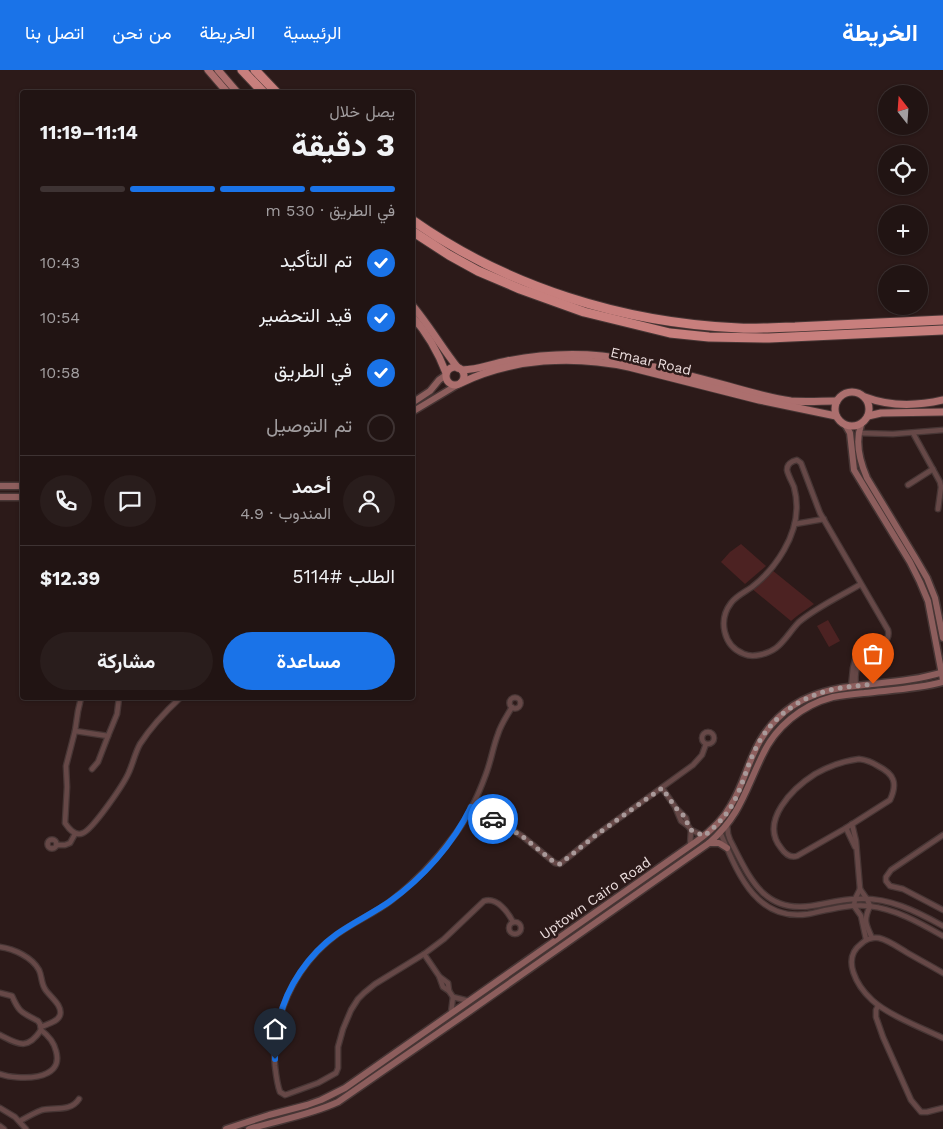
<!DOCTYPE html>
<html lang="ar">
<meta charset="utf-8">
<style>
body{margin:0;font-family:"Work Sans",Vazirmatn,sans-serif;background:#291d1c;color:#f1f3f6;direction:rtl;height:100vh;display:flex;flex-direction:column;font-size:19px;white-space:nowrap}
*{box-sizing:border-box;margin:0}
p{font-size:16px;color:#a29ea0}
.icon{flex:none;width:28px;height:28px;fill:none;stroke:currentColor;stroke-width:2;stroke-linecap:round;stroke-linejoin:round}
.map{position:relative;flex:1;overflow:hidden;direction:ltr}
.sheet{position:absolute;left:20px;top:20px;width:395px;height:610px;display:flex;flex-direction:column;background:#211413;border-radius:5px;box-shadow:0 1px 4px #0004,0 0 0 1px #3e3333;direction:rtl}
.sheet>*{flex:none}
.needle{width:32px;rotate:343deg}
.tools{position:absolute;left:878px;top:15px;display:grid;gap:10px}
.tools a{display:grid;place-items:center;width:50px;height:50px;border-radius:50%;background:#211413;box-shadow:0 1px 4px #0004,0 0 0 1px #3e3333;font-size:25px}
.pin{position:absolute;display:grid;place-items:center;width:42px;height:42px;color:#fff;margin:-51px -21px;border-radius:50% 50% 50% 0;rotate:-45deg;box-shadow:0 0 5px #0007}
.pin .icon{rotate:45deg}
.courier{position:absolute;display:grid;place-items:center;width:50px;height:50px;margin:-25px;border:4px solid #1a73e8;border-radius:50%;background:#fff;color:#222;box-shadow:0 1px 6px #0007}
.head em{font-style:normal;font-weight:700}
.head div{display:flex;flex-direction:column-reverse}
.head{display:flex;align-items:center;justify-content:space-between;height:85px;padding:0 20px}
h1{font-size:32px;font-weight:700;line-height:38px}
.bar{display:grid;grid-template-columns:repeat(4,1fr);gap:8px 5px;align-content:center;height:60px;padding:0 20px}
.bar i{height:6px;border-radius:4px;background:#3e3333}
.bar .active{background:#1a73e8}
.bar p{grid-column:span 4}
.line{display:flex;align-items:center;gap:12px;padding:0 20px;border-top:1px solid #3e3333}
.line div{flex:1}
.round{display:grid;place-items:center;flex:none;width:52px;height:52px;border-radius:26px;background:#291d1c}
ol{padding:0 20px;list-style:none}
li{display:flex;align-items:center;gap:15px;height:55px}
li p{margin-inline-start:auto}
li .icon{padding:5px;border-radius:50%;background:#1a73e8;color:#fff;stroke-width:4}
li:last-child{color:#a29ea0}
li i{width:28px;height:28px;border:2px solid #3e3333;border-radius:50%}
.cta{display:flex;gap:10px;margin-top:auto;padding:10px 20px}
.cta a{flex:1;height:58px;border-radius:30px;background:#1a73e8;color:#fff;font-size:20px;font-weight:700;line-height:58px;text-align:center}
.cta a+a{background:#291d1c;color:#f1f3f6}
header{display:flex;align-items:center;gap:30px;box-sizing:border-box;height:70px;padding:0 25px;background:#1a73e8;color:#fff}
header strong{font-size:24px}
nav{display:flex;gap:28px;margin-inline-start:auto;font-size:18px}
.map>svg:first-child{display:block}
.green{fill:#4c2222}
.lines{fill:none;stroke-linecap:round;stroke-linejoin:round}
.street-casing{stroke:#473635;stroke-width:7}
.secondary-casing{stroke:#473635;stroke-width:9}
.primary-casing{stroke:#473635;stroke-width:9}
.highway-casing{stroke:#473635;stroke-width:11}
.street{stroke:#664847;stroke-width:4.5}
.secondary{stroke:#8d5e5d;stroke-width:6}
.primary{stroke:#ac6f6e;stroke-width:7}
.highway{stroke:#c87f7d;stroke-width:9}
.done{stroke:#a99a9a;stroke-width:5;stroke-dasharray:0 9}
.route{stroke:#1a73e8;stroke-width:6}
.labels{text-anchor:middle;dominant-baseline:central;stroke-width:5;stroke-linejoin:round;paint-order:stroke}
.street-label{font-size:14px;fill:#eddfdf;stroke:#2c1a19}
</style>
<header>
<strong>الخريطة</strong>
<nav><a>الرئيسية</a><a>الخريطة</a><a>من نحن</a><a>اتصل بنا</a></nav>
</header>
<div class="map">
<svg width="943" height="1059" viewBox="0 0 943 1059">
<rect width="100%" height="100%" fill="#2c1a19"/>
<g class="green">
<polygon points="741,474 766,496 745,514 721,492 730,482"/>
<polygon points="772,500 814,534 797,546 791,551 751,518"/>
<polygon points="828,550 840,571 829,577 817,556"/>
</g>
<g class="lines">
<defs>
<g id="street">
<polyline points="858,363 893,364 943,360"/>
<polyline points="913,363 940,412 941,417 938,439"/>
<polyline points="908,415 933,399"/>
<polyline points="795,454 824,449"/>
<path d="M 856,616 C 854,602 857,595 866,584"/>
<path d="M 851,617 L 853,598 L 855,590 C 867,581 892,577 888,560 L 820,443 L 801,393 L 797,390 C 792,391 787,394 787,400 C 788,405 792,412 794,417 C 800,439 795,461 784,480 C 776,494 765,507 752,517 C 745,522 736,526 731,533 C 718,550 723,576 744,584 C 753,588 768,584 776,578 C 785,571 791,560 799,552 C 817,537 841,526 861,514"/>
<circle cx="515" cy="633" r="5.5"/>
<path d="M 81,628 L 78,641 L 75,661 L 66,696 L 67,717 L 65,753 C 69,759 75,767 83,763 C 93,759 124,714 129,702 C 133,693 135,683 140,674 C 151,657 166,641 180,628"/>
<path d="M 512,637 C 507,646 501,654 498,664 C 493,677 491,691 486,704 C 478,726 467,749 453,767 C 435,791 415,812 392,830 C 373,845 350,853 331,869 C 294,899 271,948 275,996 C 276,1005 277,1014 280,1022 L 285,1025 L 288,1024 L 318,1013 L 336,1003 L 338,998 L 338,977 L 343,959 L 351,940 L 358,929 L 364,923 L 375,914 L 424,884 L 444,869 L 484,831 C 497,827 508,842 513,852"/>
<polyline points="75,661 108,666 117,644 119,628"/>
<circle cx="708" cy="668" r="6"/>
<path d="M 859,689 C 867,690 872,692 878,696 C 894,704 898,713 890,730 L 846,758 L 797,786 C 790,788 785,784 781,778 C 759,751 793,718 815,704 C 829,696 844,691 859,689 Z"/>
<polyline points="92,699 98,692 108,666"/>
<polyline points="662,718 676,738 686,748 688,756 691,760 704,766"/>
<polyline points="471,737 503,754 522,766 555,793 560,794 596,765 693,695 702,685 706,674"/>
<polyline points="676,739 681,751 688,756"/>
<polyline points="852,754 856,771 860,819 855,829 854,836 861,846 866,869"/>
<path d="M 727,755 L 728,764 L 730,770 C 749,806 762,843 811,836 C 826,834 841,829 857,829 C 888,827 916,841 943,856"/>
<polyline points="846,758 855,777"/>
<path d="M 720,762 C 737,801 755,852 808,844 C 827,840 849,834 869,836 C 896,839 920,853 943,866"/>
<polyline points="943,765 891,800 886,807 886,811 890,816 903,819 943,840"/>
<circle cx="52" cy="774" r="4.5"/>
<polyline points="57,775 65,775 70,773 75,764"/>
<polyline points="690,776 691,760"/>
<path d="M 860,819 L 867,829 L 870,836 C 863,851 866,854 872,868"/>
<circle cx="515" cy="858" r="6"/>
<path d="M 0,877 C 14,879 32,887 39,900 C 42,906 41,913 45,919 C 49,926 63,935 60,945 C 58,952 47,954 41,957"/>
<polyline points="424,884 439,906 443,917 449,921"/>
<path d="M 943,903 C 931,896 918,889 906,882 C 898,877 888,870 879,868 C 871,867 866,869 861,874 C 841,889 857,916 872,930 C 888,945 922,958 943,968"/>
<polyline points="440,907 448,913 449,921 453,927 451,943"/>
<path d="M 0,923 L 12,926 C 20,944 22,942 38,951 L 40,954 L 41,960 C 49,966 54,972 56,981 C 65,1012 17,1010 0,1004"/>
<polyline points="453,927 469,931"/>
<polyline points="878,936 876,940 876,947 883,967 911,1030 921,1042 927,1042 943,1038"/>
<path d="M 0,965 C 18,974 27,981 41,960"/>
<polyline points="0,1038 15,1047 26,1059"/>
<path d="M 20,1051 C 27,1047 34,1043 42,1040 C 54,1037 71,1042 79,1029"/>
<polyline points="0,1056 4,1059"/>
</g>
<g id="secondary">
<polyline points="412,333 430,321 439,310 446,305"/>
<polyline points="412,342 457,315"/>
<path d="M 861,355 C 855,372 860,392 867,408 L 916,489 L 927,508 L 935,528 L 943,568"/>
<polyline points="846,356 850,363 854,400 910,492 920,512 928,531 943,610"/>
<polyline points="0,416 22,416"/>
<polyline points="0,427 22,427"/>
<polyline points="709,773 719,773 727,778"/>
<path d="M 226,1059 L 269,1045 L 307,1035 L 321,1030 L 345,1018 L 697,771 C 711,761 723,750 731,735 C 741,719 746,700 754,683 C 765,657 786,636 812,626 C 829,619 846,617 864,615 C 891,612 918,610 943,602"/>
<path d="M 249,1059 C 279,1050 310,1045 338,1032 L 467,943 L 709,773 C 740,746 745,721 762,686 C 775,657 802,635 833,627 C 843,625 853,624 864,623 C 890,620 918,619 943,612"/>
</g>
<g id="primary">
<polyline points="208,0 227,22"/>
<polyline points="218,0 237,22"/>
<path d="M 412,235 C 429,255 442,278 458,298"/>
<path d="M 412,246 C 427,263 438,282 446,303"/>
<circle cx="455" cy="306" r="9"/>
<path d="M 462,300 C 478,300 491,294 507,291 C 538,285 570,283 602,286 C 618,288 634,293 650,296 C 676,302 702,309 728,316 C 749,322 770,328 791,331 C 806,332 822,331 837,331"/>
<path d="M 461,313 C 513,288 573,285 629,297 L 759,330 L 836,346"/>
<circle cx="852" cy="339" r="17"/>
<path d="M 865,327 C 891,337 917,336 943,330"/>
<polyline points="868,346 881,343 943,342"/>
</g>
<g id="highway">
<polyline points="242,0 263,22"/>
<polyline points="255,0 276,22"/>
<path d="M 412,150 C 507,217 623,253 739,258 C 757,259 777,257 795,257 C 845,255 894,252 943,250"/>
<polyline points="412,161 449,185 478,201 520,219 584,242 670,263 709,267 769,268 943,260"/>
</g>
</defs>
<use href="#street" class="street-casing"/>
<use href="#secondary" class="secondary-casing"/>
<use href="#primary" class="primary-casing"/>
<use href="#highway" class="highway-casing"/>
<use href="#street" class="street"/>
<use href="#secondary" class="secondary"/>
<use href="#primary" class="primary"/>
<use href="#highway" class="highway"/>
</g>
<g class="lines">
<path class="done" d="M 493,749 L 522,766 L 555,793 L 560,794 L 596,765 L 662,718 L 676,738 L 686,748 L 688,756 L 691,760 L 704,766 C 715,757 725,747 732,735 C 742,718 746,699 754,682 C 769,648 800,626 835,619 C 848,616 861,616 873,614"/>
<path class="route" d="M 275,989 C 275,976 276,963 279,951 C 286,917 309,884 337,864 C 354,852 373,843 389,832 C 423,808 453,774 471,737 L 493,749"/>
</g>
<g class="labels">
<g class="street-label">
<text transform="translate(651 291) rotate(13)">Emaar Road</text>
<text transform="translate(595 828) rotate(-35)">Uptown Cairo Road</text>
</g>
</g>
</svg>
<div class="tools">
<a><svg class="needle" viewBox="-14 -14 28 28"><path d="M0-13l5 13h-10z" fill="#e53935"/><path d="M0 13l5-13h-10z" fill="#a29ea0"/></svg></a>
<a><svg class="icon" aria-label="locate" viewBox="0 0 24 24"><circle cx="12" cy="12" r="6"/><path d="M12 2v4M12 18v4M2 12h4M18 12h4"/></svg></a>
<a>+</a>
<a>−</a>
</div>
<div class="pin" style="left:873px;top:614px;background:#ea580c"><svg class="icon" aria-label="bag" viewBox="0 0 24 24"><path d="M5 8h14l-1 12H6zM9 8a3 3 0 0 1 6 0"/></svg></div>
<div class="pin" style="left:275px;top:989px;background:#1f2937"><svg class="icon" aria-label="home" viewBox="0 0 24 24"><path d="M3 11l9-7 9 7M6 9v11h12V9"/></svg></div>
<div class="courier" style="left:493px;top:749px"><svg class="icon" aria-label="car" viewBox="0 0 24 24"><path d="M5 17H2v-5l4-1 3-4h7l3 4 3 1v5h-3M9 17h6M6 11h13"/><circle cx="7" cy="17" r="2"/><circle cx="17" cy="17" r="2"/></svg></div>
<section class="sheet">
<div class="head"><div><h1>3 دقيقة</h1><p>يصل خلال</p></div><em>11:14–11:19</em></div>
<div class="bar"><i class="active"></i><i class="active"></i><i class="active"></i><i></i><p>في الطريق · 530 m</p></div>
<ol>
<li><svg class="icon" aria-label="check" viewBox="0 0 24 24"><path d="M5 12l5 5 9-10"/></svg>تم التأكيد<p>10:43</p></li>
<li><svg class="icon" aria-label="check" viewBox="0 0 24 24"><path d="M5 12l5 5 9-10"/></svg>قيد التحضير<p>10:54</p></li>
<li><svg class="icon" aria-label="check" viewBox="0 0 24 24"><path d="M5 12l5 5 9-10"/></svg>في الطريق<p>10:58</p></li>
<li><i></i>تم التوصيل</li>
</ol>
<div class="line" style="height:90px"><a class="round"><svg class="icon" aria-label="person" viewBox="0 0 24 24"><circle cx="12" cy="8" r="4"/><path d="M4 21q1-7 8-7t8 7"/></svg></a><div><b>أحمد</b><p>المندوب · 4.9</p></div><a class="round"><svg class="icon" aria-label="chat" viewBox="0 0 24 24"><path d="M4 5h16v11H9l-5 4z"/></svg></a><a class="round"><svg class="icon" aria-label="phone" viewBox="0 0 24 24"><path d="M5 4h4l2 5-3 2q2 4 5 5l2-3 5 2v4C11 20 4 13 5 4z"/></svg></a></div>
<div class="line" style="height:65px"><div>الطلب #5114</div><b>$12.39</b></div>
<div class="cta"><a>مساعدة</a><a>مشاركة</a></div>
</section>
</div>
